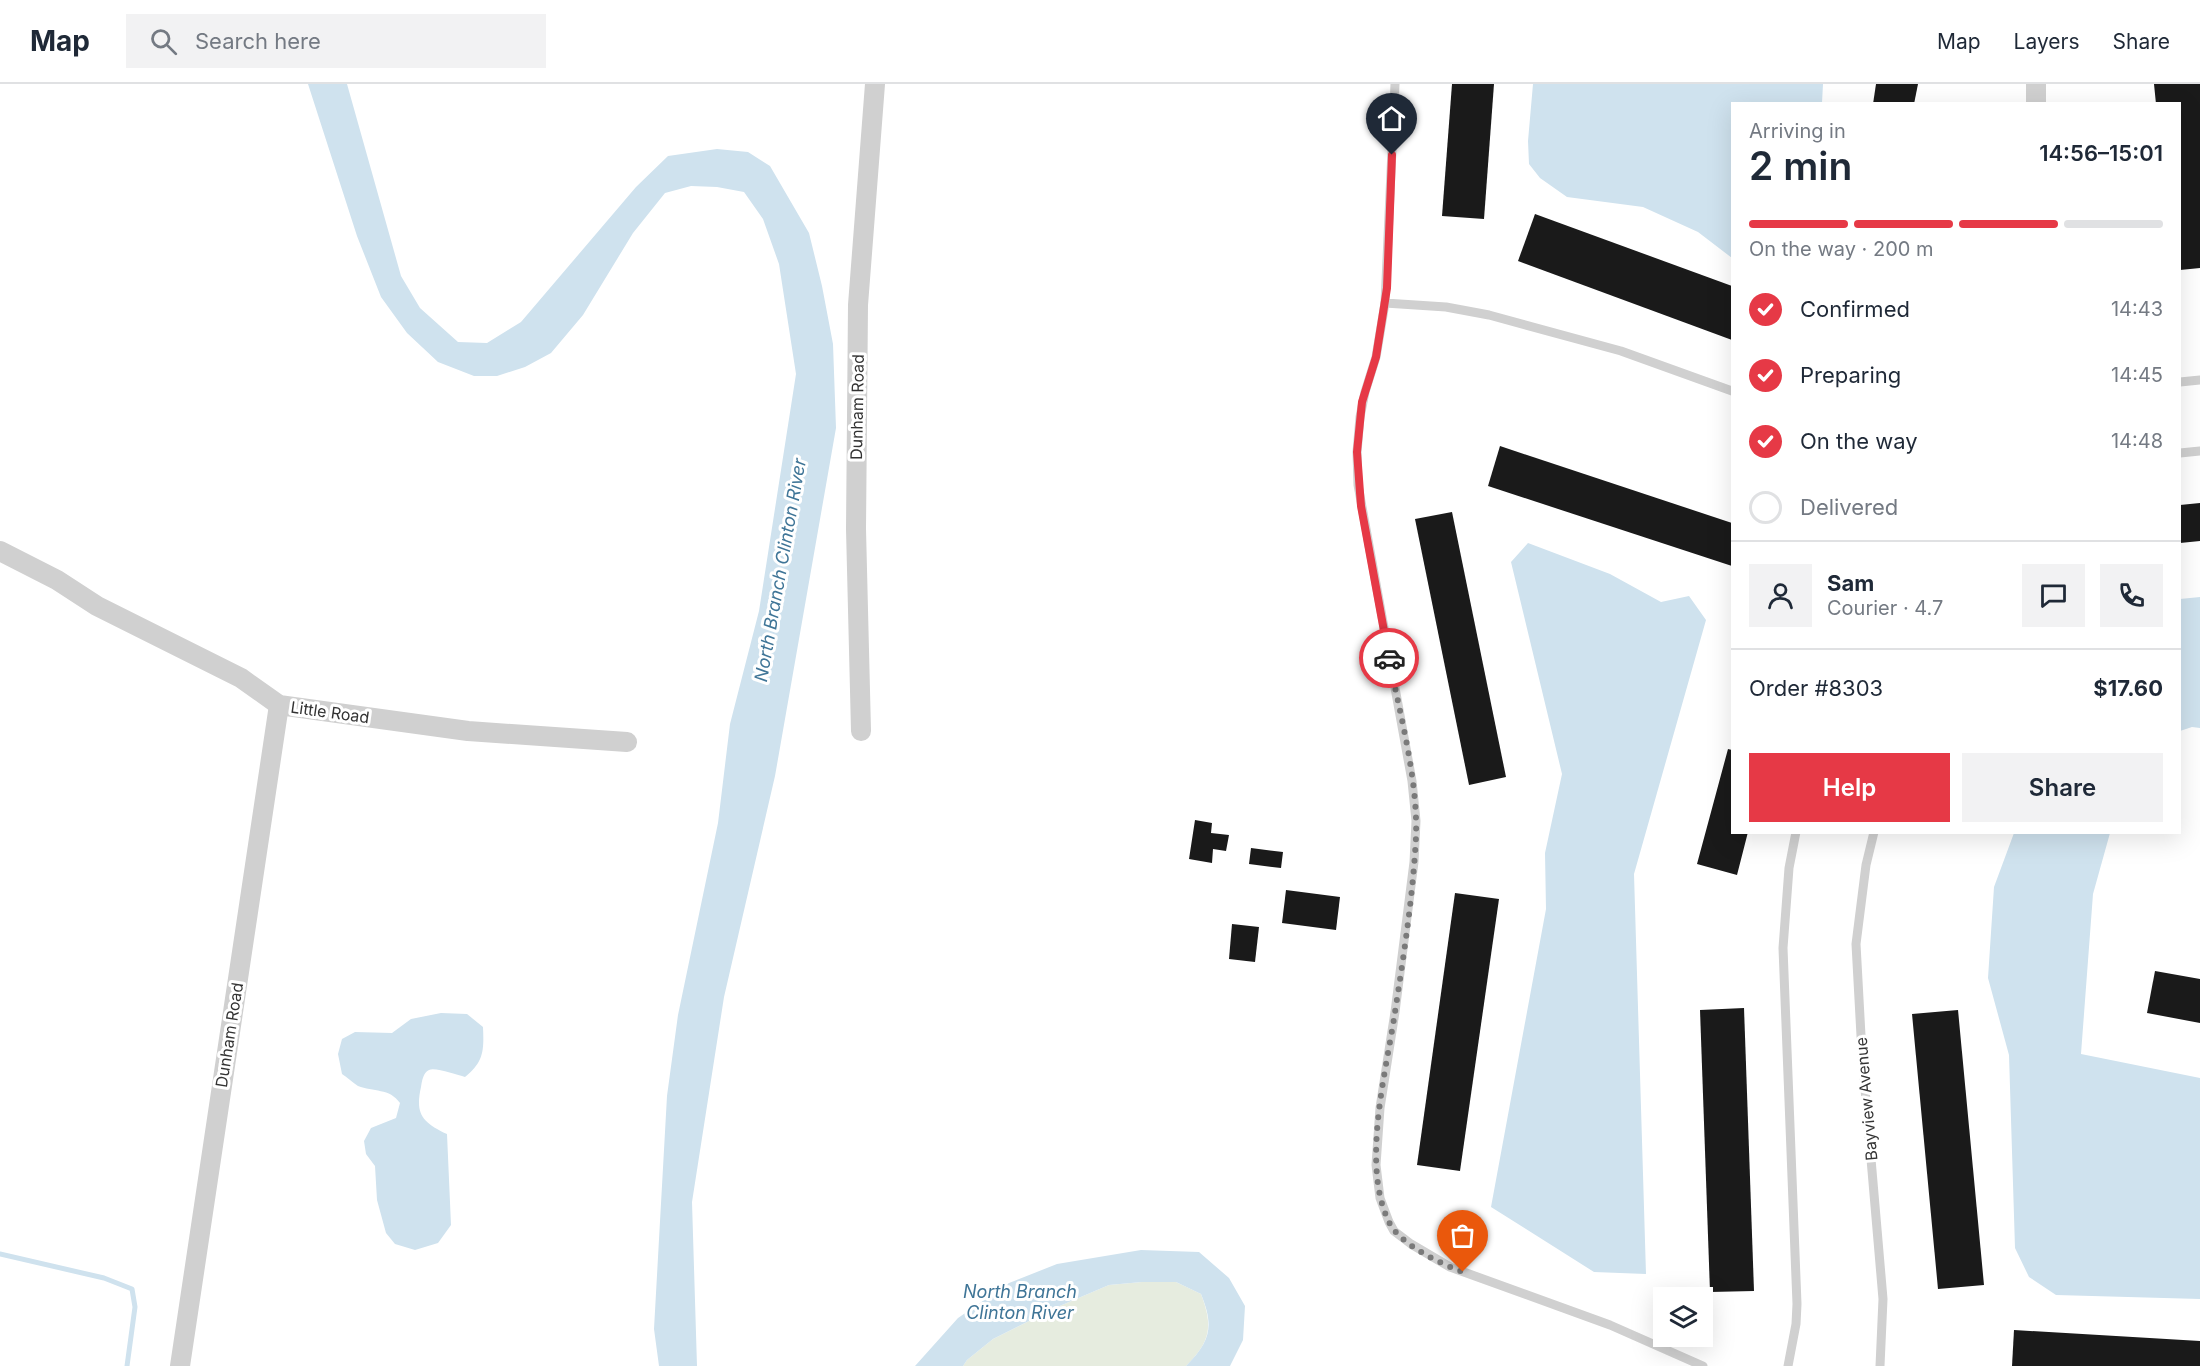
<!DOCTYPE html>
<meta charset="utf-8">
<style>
body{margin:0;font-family:Inter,sans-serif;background:#f2f2f3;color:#1f2937;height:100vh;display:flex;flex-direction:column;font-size:22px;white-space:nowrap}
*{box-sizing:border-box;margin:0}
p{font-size:20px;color:#747a83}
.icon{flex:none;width:33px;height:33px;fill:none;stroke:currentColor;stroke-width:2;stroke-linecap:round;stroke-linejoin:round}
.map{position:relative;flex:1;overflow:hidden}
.side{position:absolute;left:1731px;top:18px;width:450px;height:732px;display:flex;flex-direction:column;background:#fff;border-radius:0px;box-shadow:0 6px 24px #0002}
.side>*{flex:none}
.tools{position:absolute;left:1653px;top:1203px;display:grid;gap:12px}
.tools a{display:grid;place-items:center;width:60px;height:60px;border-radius:0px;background:#fff;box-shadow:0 6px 24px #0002;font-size:30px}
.pin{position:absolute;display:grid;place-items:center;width:51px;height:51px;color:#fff;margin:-62px -26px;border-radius:50% 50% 50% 0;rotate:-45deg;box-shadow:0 0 6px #0007}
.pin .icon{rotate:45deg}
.courier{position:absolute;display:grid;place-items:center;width:60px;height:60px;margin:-30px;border:4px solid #e63946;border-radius:50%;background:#fff;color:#222;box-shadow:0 2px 8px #0007}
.summary em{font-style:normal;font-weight:600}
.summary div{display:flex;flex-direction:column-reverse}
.summary{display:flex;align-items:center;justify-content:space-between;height:102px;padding:0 18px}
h1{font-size:39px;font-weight:600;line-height:45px}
.bar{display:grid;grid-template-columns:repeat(4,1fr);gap:9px 6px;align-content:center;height:72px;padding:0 18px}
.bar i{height:8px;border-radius:4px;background:#e0e1e3}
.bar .selected{background:#e63946}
.bar p{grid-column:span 4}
.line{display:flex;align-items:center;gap:15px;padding:0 18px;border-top:2px solid #e0e1e3}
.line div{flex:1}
.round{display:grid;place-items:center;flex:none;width:63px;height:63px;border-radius:0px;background:#f2f2f3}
ol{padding:0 18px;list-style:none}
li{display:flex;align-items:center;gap:18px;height:66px}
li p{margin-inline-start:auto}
li .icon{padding:6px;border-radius:50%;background:#e63946;color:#fff;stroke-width:4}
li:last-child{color:#747a83}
li i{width:33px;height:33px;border:3px solid #e0e1e3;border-radius:50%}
.cta{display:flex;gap:12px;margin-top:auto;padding:12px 18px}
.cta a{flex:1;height:69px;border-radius:0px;background:#e63946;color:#fff;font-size:24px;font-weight:600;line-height:69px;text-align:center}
.cta a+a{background:#f2f2f3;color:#1f2937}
header{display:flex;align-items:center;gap:36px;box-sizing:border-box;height:84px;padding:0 30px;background:#fff;border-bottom:2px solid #e0e1e3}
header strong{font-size:28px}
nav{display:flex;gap:33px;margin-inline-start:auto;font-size:21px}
.search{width:420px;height:54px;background:#f2f2f3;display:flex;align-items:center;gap:15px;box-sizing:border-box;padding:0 21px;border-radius:0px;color:#747a83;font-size:22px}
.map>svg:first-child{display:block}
.green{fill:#e6ecdf}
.water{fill:#cfe2ee}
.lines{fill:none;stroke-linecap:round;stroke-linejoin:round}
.stream{stroke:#cfe2ee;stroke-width:5}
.building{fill:#1a1a1a}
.lane{stroke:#d0d0d0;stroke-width:9}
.street{stroke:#d0d0d0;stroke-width:20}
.done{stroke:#7a7a7a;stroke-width:6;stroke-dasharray:0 10.8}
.route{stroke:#e63946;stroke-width:8}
.labels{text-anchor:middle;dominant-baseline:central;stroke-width:6;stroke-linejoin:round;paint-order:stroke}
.street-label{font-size:16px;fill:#333;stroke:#fff}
.water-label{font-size:18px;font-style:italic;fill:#3f7597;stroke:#fff}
</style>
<header>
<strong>Map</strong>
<div class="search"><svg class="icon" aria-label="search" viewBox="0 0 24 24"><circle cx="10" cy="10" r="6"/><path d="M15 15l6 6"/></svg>Search here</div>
<nav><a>Map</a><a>Layers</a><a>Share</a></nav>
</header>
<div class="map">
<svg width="2200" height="1282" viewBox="0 0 2200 1282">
<rect width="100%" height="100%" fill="#fff"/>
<path class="green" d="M 1142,1198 L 1176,1198 L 1201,1210 C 1213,1242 1211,1257 1186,1282 L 963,1282 L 967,1276 L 993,1255 L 1055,1224 L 1109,1201 Z"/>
<g class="water">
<polygon points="308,0 347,0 401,192 420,224 458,258 487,259 521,238 636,103 668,72 717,65 748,68 770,82 809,149 822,202 833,260 836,344 775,692 724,913 692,1118 697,1282 659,1282 654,1245 667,1012 678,931 718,739 730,640 759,527 796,290 779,180 763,135 744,108 717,103 691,102 665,109 633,149 583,231 551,269 525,283 497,292 474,292 438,278 407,249 381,213 357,152"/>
<polygon points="1533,0 1823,0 1822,19 1732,20 1732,174 1698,148 1643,123 1567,113 1540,94 1529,80 1528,57"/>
<polygon points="1528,459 1610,490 1661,518 1689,512 1706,536 1634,790 1646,1190 1594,1188 1491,1123 1546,825 1545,769 1562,690 1511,478"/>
<polygon points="2200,513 2200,644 2192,643 2180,647 2180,515"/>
<polygon points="2014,749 2110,749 2093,810 2081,970 2200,994 2200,1215 2056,1211 2029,1193 2015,1164 2009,971 1988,894 1994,803"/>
<path d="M 441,929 L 467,930 L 483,943 C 484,966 484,978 465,993 C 457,991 435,983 429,986 C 423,989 422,997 421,1003 C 415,1030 422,1038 447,1050 L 451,1141 L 438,1159 L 415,1166 L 395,1160 L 386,1149 L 377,1116 L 375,1082 L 366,1070 L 364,1057 L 371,1044 L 396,1034 L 400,1019 C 390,1004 373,1008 358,1002 C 353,999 347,993 342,990 L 338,970 L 342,955 L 355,948 L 392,949 L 411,935 Z"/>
<path d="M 1141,1166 L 1199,1168 L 1229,1194 L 1245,1222 L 1243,1256 L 1230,1282 L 1186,1282 C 1211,1257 1214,1242 1201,1210 L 1176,1198 L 1142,1198 L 1109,1201 L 1055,1224 L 993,1255 L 967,1276 L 963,1282 L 915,1282 L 958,1234 L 1009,1199 L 1057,1180 Z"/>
</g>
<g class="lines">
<polyline class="stream" points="0,1170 104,1194 132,1205 135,1223 127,1282"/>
</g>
<g class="building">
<polygon points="1452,0 1494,0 1484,135 1442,132"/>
<polygon points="1876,0 1918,0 1914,20 1873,20"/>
<polygon points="2154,0 2200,0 2200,184 2180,186 2180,20 2156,20"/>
<polygon points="1535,130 1732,202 1732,256 1518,177"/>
<polygon points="1500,362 1732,439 1732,482 1488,402"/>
<polygon points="2200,419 2200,457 2180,459 2180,421"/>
<polygon points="1452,428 1506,693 1469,701 1415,435"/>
<polygon points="1728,665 1732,666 1732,748 1748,748 1737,791 1697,780"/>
<polygon points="1195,736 1212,739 1211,749 1229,751 1226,767 1213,765 1212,779 1189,775"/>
<polygon points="1251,764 1283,768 1281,784 1249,780"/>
<polygon points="1286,806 1340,813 1336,846 1282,839"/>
<polygon points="1455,809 1499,815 1460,1087 1417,1081"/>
<polygon points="1232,840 1259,843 1255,878 1229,875"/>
<polygon points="2155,887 2200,895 2200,939 2147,929"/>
<polygon points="1744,924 1754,1207 1710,1208 1700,926"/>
<polygon points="1958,926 1984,1201 1938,1205 1912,930"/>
<polygon points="2014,1246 2200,1257 2200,1282 2012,1282"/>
</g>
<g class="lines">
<g class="lane">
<polyline points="1395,0 1385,219 1446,223 1489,231 1621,267 1732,307"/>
<polyline points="1385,219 1376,273 1365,308 1360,333 1357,368 1358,401 1412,697 1416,737 1414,778 1395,928 1380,1024 1376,1081 1380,1114 1389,1138 1394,1147 1411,1160 1450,1183 1610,1241 1703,1282"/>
<polyline points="2180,298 2200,296"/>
<polyline points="2180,369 2200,367"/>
<polyline points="1874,748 1866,781 1856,860 1862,970 1883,1215 1880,1282"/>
<polyline points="1788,1282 1796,1240 1797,1220 1783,864 1789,784 1796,748"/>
</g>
<g class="street">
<polyline points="2036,20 2036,0"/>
<polyline points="0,467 57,496 97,522 241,594 279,621 468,647 627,658"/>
<polyline points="861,647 856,445 858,221 875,0"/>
<polyline points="180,1282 279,621"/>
</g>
</g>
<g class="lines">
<path class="done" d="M 1389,574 C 1400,631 1418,695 1416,753 C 1413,811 1404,870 1395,928 C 1386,989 1361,1081 1389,1138 C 1399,1160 1441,1180 1463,1188"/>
<polyline class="route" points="1389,574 1361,422 1357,368 1362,318 1376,273 1387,204 1392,71"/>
</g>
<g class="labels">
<g class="street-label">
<text transform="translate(857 323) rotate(-89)">Dunham Road</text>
<text transform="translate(330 628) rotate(8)">Little Road</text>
<text transform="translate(229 951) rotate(-81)">Dunham Road</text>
<text transform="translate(1866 1015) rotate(-95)">Bayview Avenue</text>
</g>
<g class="water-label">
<text transform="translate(780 486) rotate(-80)">North Branch Clinton River</text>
<text x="1020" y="1207">North Branch<tspan x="1020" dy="21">Clinton River</tspan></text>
</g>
</g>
</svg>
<div class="tools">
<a><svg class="icon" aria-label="layers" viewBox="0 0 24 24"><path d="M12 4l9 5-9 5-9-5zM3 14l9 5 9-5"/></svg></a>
</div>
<div class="pin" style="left:1463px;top:1188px;background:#ea580c"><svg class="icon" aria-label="bag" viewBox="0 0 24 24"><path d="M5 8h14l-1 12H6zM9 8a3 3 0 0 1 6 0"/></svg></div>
<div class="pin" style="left:1392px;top:71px;background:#1f2937"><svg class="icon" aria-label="home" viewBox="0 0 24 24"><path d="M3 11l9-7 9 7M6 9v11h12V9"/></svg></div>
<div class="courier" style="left:1389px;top:574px"><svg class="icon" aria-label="car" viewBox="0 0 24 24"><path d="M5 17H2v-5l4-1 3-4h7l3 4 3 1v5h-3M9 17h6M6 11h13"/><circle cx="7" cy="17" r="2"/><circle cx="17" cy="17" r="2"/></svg></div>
<section class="side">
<div class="summary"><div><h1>2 min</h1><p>Arriving in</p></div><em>14:56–15:01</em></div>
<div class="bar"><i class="selected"></i><i class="selected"></i><i class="selected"></i><i></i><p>On the way · 200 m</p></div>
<ol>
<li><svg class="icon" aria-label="check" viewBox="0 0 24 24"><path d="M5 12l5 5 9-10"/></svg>Confirmed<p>14:43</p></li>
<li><svg class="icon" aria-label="check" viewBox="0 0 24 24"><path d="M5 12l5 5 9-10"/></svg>Preparing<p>14:45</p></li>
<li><svg class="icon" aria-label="check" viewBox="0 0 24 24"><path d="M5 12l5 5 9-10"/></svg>On the way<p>14:48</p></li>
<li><i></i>Delivered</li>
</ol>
<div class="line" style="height:108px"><a class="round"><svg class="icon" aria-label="person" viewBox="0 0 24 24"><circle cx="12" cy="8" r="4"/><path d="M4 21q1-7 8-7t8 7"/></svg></a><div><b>Sam</b><p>Courier · 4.7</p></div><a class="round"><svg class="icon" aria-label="chat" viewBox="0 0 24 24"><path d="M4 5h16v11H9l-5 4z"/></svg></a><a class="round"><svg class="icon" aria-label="phone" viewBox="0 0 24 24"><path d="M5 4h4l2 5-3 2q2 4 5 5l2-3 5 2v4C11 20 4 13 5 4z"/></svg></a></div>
<div class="line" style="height:78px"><div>Order #8303</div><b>$17.60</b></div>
<div class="cta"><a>Help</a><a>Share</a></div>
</section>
</div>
